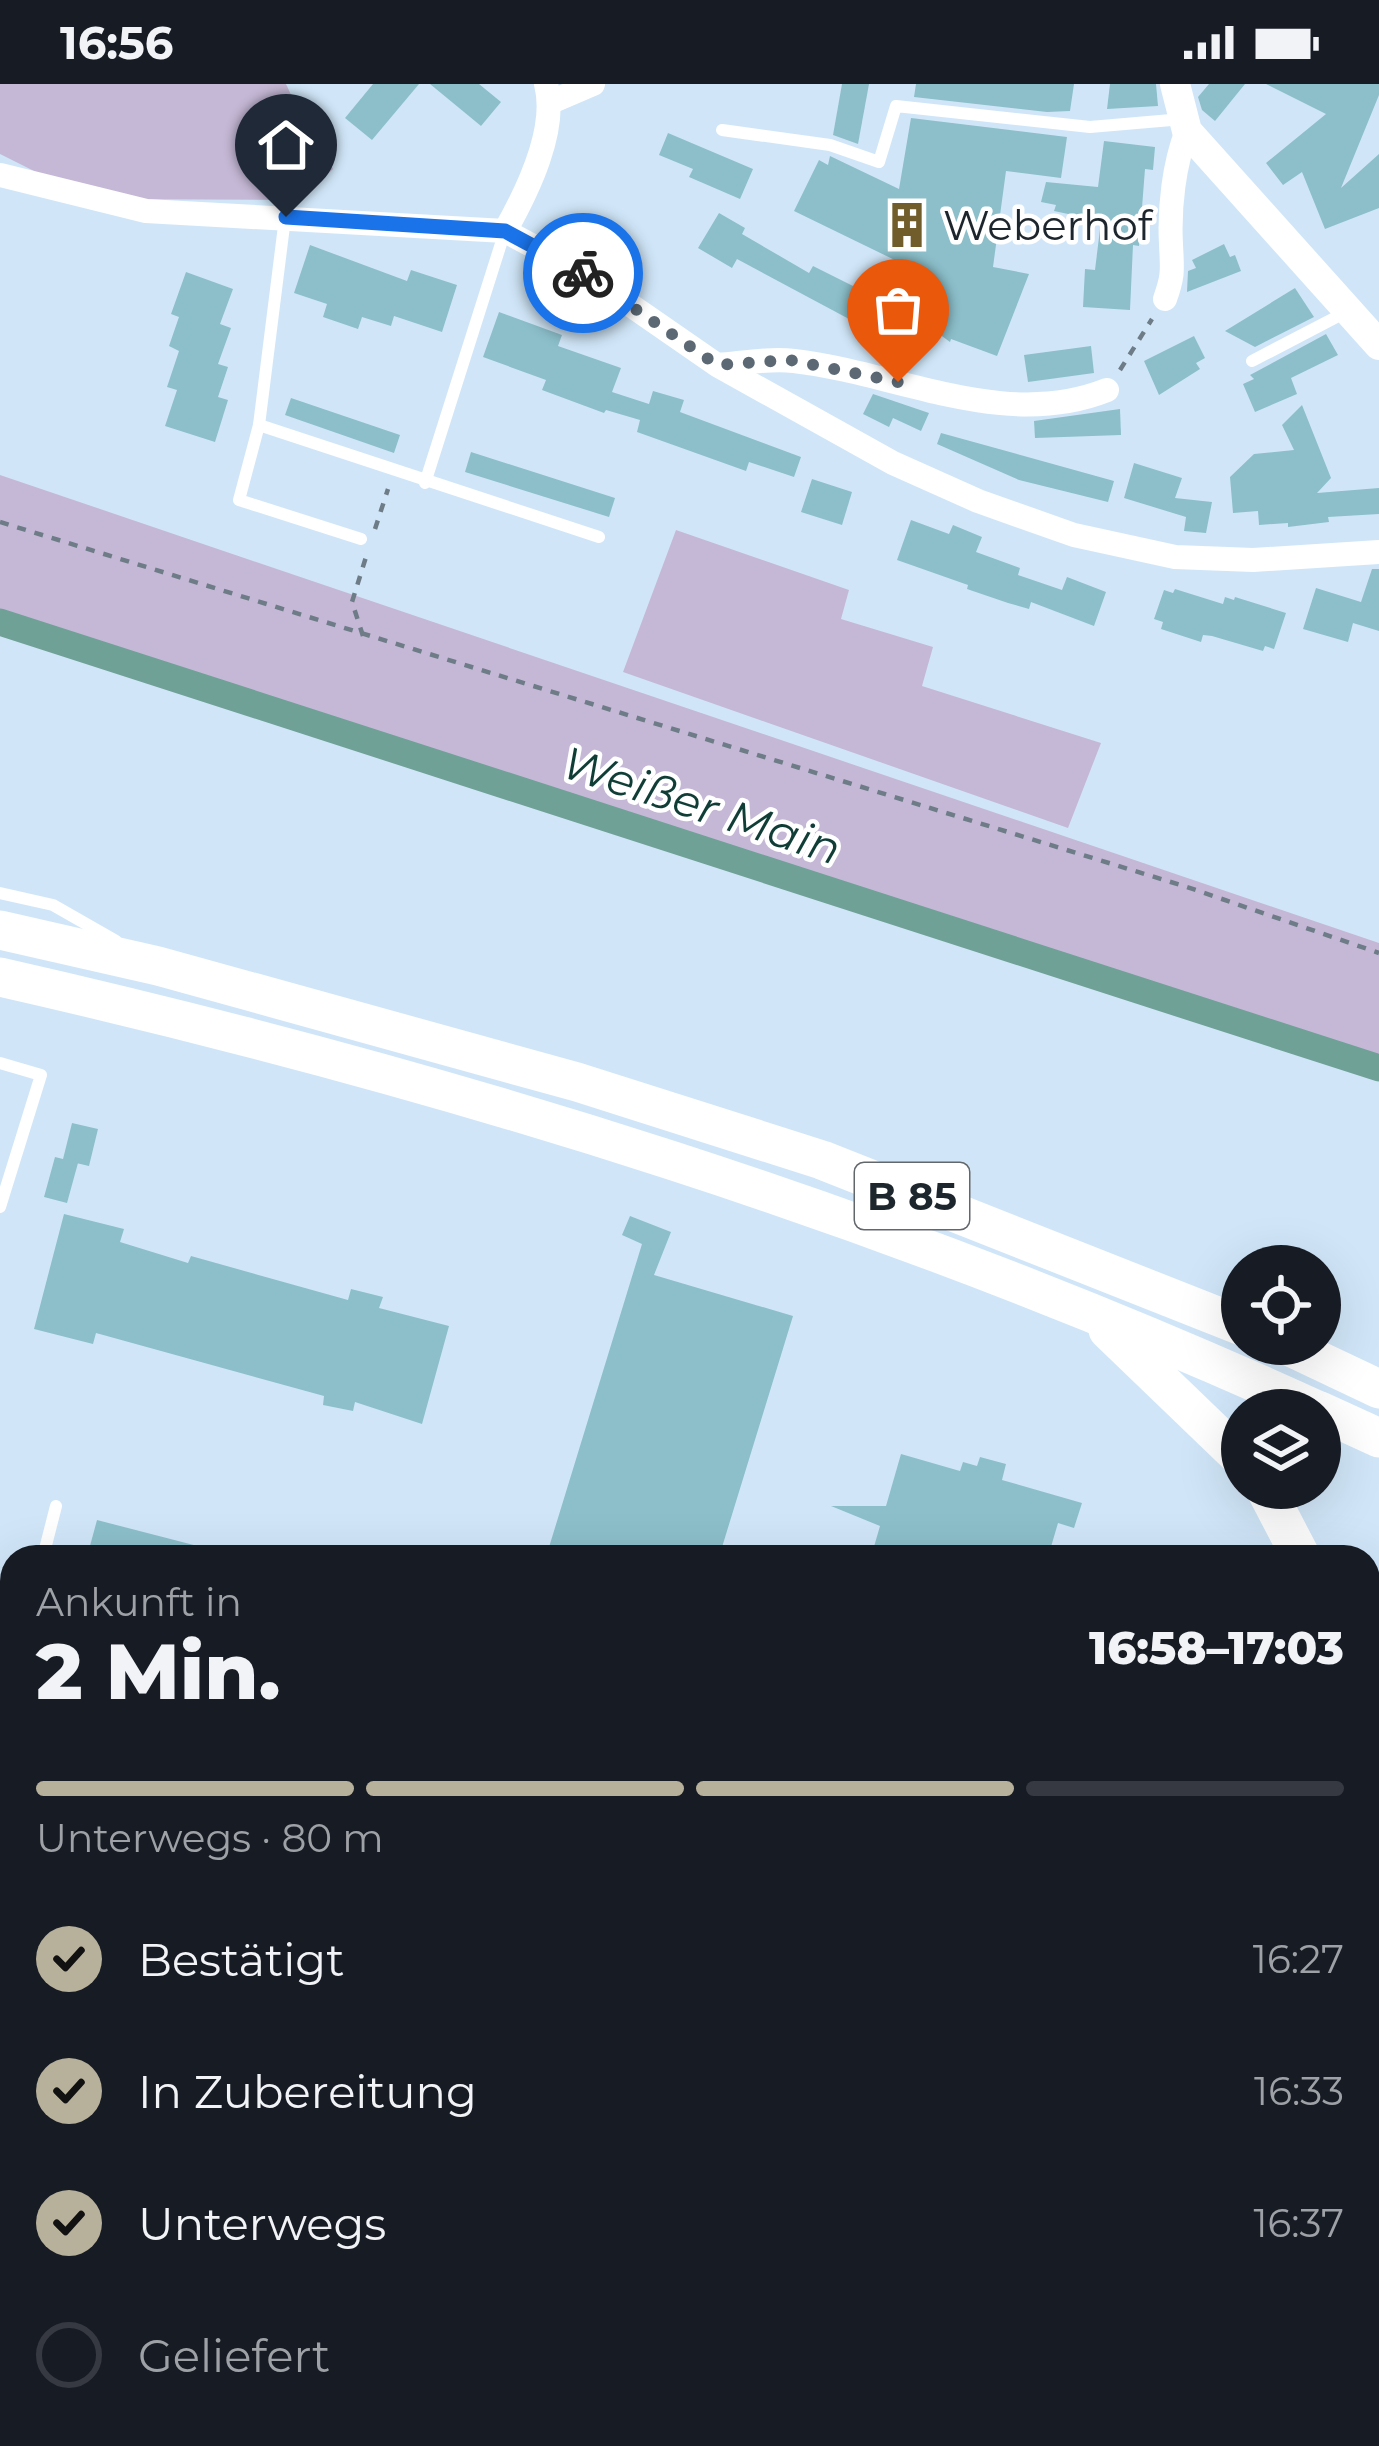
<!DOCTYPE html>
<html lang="de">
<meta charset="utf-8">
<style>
body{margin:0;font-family:Montserrat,sans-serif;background:#242831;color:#f1f3f6;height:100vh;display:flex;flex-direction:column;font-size:45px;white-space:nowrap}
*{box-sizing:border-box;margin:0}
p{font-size:39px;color:#9ea1a6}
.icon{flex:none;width:66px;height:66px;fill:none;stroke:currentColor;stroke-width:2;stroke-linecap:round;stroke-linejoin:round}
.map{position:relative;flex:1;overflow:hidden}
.sheet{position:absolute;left:0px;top:1461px;width:1380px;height:903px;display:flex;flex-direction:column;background:#171b24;border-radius:36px 36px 0 0;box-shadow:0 12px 48px #0002}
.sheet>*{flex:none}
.fabs{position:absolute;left:1221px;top:1161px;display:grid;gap:24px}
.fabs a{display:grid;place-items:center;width:120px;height:120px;border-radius:50%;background:#171b24;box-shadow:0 12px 48px #0002;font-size:60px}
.pin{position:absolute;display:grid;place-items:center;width:102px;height:102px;color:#fff;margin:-123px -51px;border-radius:50% 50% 50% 0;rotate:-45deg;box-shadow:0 0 12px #0007}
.pin .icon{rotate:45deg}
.courier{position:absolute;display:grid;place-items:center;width:120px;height:120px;margin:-60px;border:9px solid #1a73e8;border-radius:50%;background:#fff;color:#222;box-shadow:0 3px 15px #0007}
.overview em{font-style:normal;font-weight:800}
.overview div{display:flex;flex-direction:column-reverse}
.overview{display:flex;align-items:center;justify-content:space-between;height:204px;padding:0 36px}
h1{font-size:78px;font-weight:800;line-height:90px}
.bar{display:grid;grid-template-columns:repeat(4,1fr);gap:18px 12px;align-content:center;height:144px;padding:0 36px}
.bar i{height:15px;border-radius:9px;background:#363941}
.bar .active{background:#b7b09b}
.bar p{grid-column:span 4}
ol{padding:0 36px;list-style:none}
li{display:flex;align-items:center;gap:36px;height:132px}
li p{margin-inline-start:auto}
li .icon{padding:12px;border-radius:50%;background:#b7b09b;color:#111;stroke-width:4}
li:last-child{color:#9ea1a6}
li i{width:66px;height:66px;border:6px solid #363941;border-radius:50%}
.status{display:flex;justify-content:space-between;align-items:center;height:84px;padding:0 60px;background:#171b24;direction:ltr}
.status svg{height:33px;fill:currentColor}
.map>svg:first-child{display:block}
.green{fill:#c5b8d6}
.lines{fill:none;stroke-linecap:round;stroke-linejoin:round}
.canal{stroke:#6fa197;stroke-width:27}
.building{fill:#8cbfca}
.path{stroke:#6e7c88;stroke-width:4.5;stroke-dasharray:9 9;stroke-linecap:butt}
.service{stroke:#fff;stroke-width:12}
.minor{stroke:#fff;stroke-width:24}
.tertiary{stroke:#fff;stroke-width:30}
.trunk{stroke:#fff;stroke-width:39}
.done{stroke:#5c6974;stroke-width:12;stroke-dasharray:0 21.6}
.route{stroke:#1a73e8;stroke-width:15}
.labels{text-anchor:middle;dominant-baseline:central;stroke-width:9;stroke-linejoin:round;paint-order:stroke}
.shield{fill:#fff;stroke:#62676c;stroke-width:3}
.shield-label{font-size:39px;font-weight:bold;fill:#1e262d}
.poi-label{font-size:42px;fill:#1e262d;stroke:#fff;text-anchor:start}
.water-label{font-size:45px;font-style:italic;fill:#103e37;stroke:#fff}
</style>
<div class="status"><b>16:56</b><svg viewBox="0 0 49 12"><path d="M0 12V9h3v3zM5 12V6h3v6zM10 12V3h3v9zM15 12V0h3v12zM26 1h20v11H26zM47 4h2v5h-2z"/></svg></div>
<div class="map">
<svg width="1379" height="2362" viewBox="0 0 1379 2362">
<rect width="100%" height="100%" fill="#d0e6f8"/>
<g class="green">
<path d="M 0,0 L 286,0 C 299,31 320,55 333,85 L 301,116 L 90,115 L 0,70 Z"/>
<polygon points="0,391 1379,859 1379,979 0,536"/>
<polygon points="676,446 849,506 841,535 933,563 922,602 1101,659 1068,744 623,588"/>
</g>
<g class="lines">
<polyline class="canal" points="0,538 1379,984"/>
</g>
<g class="building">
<polygon points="373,0 419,0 372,56 345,34"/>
<polygon points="430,0 479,0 501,18 481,42"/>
<polygon points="842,0 869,0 858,60 833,51"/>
<polygon points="916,0 1074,0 1070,27 1047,28 914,13"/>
<polygon points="1110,0 1156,0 1158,22 1107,25"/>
<polygon points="1209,0 1245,0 1215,37 1202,26 1198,13"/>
<polygon points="1266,0 1379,0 1379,11 1341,104 1379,70 1379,124 1325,145 1302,88 1283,101 1266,79 1326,30"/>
<polygon points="911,34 1067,53 1061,94 1006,87 993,183 1029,190 997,272 951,255 950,258 931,244 924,257 877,232 905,181 794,127 819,76 828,81 830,72 899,105"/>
<polygon points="668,49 753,85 740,115 689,93 693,85 659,71"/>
<polygon points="1104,57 1155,63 1153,86 1145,85 1139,162 1133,161 1130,226 1083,223 1085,185 1095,186 1101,137 1054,127 1056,121 1041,118 1046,98 1098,103"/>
<polygon points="719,129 745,144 742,150 809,189 813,182 863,207 849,235 737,175 732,184 698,164"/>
<polygon points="1224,160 1230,173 1235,171 1241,187 1187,208 1188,187 1196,184 1192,176"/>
<polygon points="310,161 407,197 411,186 457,201 442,248 394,232 391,242 362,233 358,245 323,233 327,220 294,209"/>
<polygon points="186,188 233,205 220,240 231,244 218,280 228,283 218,313 228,316 215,358 165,342 177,306 167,303 179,267 169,262 179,233 171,230"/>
<polygon points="1295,204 1314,233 1255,263 1225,247"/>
<polygon points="499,228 562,251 558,262 621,284 612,308 649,320 653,307 684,316 680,328 801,373 794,393 749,378 746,387 637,348 640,336 606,326 604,329 542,306 546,296 483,273"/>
<polygon points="1326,250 1338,271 1291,294 1297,310 1255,328 1243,300 1254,295 1250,291"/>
<polygon points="1194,252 1205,274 1196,279 1200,285 1159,311 1144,277"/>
<polygon points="1091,262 1094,289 1028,298 1024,271"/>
<polygon points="873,310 929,329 921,347 893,334 889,343 863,330"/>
<polygon points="291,314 400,351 394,369 285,331"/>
<polygon points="1302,321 1331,394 1317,409 1379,404 1379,430 1328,433 1329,438 1288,443 1288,439 1259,441 1258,427 1233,429 1230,393 1254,370 1294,366 1282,341"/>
<polygon points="1120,325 1121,351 1035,354 1034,337"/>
<polygon points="941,349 1114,397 1108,418 1019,396 937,360"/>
<polygon points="471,368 615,414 609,433 465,388"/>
<polygon points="1134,379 1182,394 1175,414 1212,418 1206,449 1184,447 1186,433 1124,414"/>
<polygon points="812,395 852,408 842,441 801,428"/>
<polygon points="911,436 949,450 953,441 982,453 976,468 1020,484 1018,491 1062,506 1067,493 1106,508 1094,542 1031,518 1029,525 1008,519 967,505 968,501 897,476"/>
<polygon points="1372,485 1379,485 1379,547 1353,539 1348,558 1303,545 1316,504 1361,518"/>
<polygon points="1175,505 1223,520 1225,513 1234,516 1235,513 1286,529 1274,565 1265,562 1263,567 1212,552 1203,551 1201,558 1161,545 1163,538 1154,535 1164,506 1173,509"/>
<polygon points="72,1039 98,1045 89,1082 72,1078 78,1079 67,1119 44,1113 55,1073 63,1075"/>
<polygon points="64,1130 124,1145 120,1158 188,1179 191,1172 348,1216 351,1205 383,1213 379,1224 449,1242 422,1340 355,1318 353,1327 323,1321 324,1312 96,1249 93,1260 34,1245"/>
<polygon points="630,1132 671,1148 654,1191 793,1232 719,1473 546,1473 642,1160 622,1151"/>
<polygon points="901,1370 960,1387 963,1378 977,1382 980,1373 1006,1380 1002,1396 1082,1419 1074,1444 1058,1439 1048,1473 871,1473 880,1442 831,1422 886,1422"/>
<polygon points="97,1436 213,1466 212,1473 87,1473"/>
</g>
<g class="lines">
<g class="path">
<polyline points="1120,286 1152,235"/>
<polyline points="0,438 1187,803 1379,869"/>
<polyline points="375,445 388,405"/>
<polyline points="363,552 352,518 366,473"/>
</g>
<g class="service">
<polyline points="722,46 830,61 879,78 896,22 1090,43 1183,35"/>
<polyline points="285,134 259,341 239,416 361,455"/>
<polyline points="1252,277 1348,227"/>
<polyline points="259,341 599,453"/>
<polyline points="425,399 505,147"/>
<polyline points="0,809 53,821 116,857"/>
<polyline points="0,979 41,991 0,1123"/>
<polyline points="43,1473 56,1422"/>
<polyline points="0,1528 12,1531"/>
<polyline points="0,1644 12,1597"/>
<polyline points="1368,1754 1379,1761"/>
<polyline points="1368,1924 1379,1887"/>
<polyline points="1368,2300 1379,2268"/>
<polyline points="518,2352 540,2362"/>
<polyline points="1347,2362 1350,2352"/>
</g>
<g class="minor">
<polyline points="551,18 593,0"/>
<polyline points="0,91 146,127 505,147 587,191 717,281 893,379 978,417 1074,451 1175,473 1253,476 1379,468"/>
<path d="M 505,147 C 527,108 558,46 546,0"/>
<path d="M 1165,215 C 1174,190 1172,185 1171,160 C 1169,124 1174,80 1187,47"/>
<path d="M 719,281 C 743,279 770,274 794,277 C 898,289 1004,347 1107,306"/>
</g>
<g class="tertiary">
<polyline points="1175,0 1187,47 1379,261"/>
<polyline points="0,1744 12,1747"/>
<polyline points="1368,2113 1379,2116"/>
</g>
<g class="trunk">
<polyline points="0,846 158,882 577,998 822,1076 1242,1242"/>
<path d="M 0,893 C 453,996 894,1133 1317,1326"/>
<polyline points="1108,1246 1242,1375"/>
<polyline points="1284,1260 1379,1305"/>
<polyline points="1320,1327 1379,1354"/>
<polyline points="1265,1404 1301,1473"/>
<polyline points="1379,1516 1369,1562 1379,1634"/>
</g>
</g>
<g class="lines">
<polyline class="done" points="583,189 717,281 790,276 898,298"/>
<polyline class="route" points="286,133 505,147 583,189"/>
</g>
<defs>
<symbol id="building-bare" viewBox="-9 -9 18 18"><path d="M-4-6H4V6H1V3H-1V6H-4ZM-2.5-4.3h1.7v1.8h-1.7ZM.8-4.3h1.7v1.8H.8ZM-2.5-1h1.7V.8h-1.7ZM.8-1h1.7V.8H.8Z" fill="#715d2c" stroke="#fff" stroke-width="2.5" paint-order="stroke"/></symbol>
</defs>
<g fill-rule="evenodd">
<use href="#building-bare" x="874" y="108" width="66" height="66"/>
</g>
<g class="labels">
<rect class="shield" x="855" y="1079" width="114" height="66" rx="9"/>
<g class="shield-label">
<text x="912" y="1112">B 85</text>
</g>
<g class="poi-label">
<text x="943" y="141">Weberhof</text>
</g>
<g class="water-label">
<text transform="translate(702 721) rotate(18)">Weißer Main</text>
</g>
</g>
</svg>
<div class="fabs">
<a><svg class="icon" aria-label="locate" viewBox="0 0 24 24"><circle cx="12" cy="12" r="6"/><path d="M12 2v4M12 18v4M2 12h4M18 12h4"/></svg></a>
<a><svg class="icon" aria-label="layers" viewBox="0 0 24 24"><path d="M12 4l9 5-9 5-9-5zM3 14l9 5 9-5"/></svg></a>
</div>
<div class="pin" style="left:898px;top:298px;background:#ea580c"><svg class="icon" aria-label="bag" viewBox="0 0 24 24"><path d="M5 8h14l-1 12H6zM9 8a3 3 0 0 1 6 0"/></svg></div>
<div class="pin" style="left:286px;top:133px;background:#1f2937"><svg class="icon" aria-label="home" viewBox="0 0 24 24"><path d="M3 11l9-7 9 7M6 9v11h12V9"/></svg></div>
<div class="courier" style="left:583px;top:189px"><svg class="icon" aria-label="bike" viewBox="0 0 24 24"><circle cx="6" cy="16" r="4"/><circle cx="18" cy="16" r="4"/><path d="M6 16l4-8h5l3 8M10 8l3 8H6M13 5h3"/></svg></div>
<section class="sheet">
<div class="overview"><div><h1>2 Min.</h1><p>Ankunft in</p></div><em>16:58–17:03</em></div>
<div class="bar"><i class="active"></i><i class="active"></i><i class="active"></i><i></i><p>Unterwegs · 80 m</p></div>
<ol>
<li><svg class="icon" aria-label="check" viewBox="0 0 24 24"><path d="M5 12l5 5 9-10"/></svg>Bestätigt<p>16:27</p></li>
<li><svg class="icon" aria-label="check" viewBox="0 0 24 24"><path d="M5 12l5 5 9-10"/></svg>In Zubereitung<p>16:33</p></li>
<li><svg class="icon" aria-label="check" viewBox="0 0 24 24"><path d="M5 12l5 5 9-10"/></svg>Unterwegs<p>16:37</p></li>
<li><i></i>Geliefert</li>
</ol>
</section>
</div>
